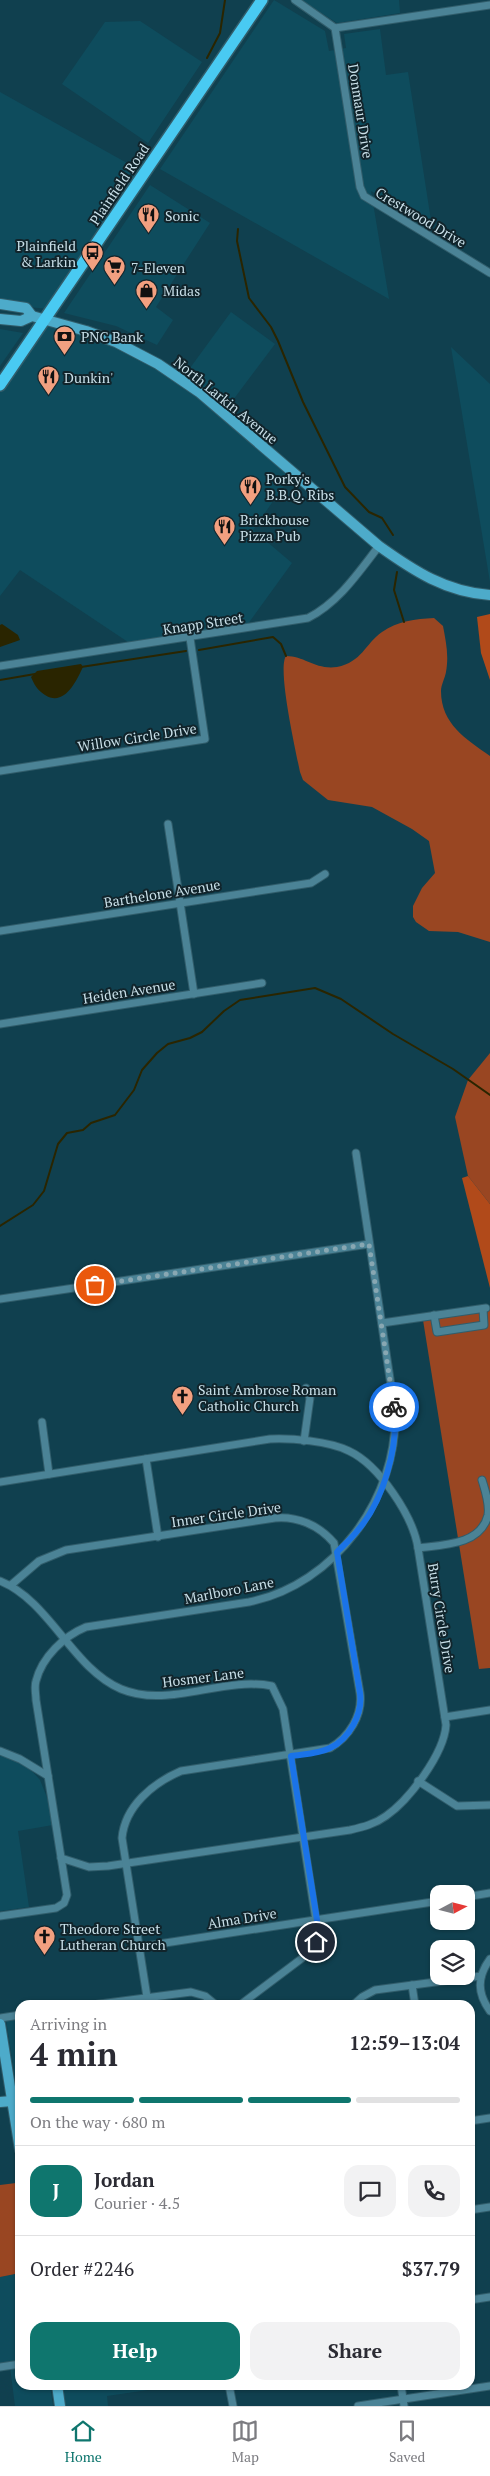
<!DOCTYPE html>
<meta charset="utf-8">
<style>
body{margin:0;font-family:"PT Serif",serif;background:#f2f2f3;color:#2b2b33;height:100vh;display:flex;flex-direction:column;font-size:19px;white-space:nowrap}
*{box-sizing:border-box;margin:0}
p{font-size:16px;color:#7c7c81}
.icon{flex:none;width:28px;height:28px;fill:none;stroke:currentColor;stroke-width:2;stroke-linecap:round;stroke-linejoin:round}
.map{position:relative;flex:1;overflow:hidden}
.side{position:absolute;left:15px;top:2000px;width:460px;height:390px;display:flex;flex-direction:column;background:#fff;border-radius:15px;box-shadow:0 1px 4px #0004}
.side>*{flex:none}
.needle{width:32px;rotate:83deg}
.tools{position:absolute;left:430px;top:1885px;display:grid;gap:10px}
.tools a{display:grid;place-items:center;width:45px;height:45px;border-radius:10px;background:#fff;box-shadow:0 1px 4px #0004;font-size:25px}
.pin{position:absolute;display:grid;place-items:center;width:42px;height:42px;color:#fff;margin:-21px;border:2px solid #fff;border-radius:50%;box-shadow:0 1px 5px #0007}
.courier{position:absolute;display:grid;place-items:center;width:50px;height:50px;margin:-25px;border:4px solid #1a73e8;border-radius:50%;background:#fff;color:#222;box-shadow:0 1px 6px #0007}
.headline em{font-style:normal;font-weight:700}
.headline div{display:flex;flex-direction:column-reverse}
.headline{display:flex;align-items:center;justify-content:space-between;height:85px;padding:0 15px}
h1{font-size:32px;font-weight:700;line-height:38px}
.bar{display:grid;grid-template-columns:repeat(4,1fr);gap:8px 5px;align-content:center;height:60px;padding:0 15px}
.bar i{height:6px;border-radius:4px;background:#e1e1e2}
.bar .active{background:#0f766e}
.bar p{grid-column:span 4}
.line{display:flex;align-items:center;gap:12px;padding:0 15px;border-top:1px solid #e1e1e2}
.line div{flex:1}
.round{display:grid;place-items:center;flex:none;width:52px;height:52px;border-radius:15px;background:#f2f2f3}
.cta{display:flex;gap:10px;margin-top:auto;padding:10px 15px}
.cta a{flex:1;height:58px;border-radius:15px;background:#0f766e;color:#fff;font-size:20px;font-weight:700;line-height:58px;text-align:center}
.cta a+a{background:#f2f2f3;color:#2b2b33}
.tab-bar{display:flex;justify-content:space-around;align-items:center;height:70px;border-top:1px solid #e1e1e2;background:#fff;font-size:14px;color:#7c7c81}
.tab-bar a{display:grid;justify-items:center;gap:2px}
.tab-bar .active{color:#0f766e}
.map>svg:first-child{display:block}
.built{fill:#0e4c5d}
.green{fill:#994622}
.forest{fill:#b14a1a}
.water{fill:#2a2500}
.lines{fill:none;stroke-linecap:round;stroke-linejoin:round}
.stream{stroke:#2a2500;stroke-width:2}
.minor-casing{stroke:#315d6b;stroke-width:9}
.secondary-casing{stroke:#315d6b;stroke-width:12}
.primary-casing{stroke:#315d6b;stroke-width:14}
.minor{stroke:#4b8396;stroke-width:7}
.secondary{stroke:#4dabca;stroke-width:10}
.primary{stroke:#49caf2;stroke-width:11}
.done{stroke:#88a7b2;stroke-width:5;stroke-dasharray:0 9}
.route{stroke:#1a73e8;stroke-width:6}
.labels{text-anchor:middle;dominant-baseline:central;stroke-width:4;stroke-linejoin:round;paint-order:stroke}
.street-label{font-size:14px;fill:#c8dfe8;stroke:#11242b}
.poi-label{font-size:14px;fill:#c8dfe8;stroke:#11242b;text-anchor:start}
</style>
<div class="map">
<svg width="490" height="2406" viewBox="0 0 490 2406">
<rect width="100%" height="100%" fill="#10404f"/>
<g class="built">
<polygon points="274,0 325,31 329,51 346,48 344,34 380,29 386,75 408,72 432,227 371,191 389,299 160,169"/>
<polygon points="301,0 399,0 400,13 337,23"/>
<polygon points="140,21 202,62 148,143 62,84 105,22"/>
<polygon points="0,92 143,172 48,309 0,304"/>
<polygon points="150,185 210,223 156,307 173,320 157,345 116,326 64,313"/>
<polygon points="231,312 275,344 224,412 182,379"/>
<polygon points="45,323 105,341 184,384 292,474 253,530 292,563 245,628 128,646 128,642 20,570 0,596 0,388"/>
<polygon points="0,329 23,333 0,366"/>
<polygon points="451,347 490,384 490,582"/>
<polygon points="0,1752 30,1769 40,1780 48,1800 53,1825 18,1831 29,1907 0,1911"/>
<polygon points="20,2011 20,2110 5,2013"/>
<polygon points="20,2273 20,2385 50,2385 53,2406 15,2406 10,2367 0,2369 0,2277"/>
<polygon points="61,2385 167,2385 168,2387 107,2396 108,2406 65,2406"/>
</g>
<g class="green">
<path d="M 434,618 L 443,626 C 446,642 449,655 446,672 C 445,678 441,685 441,691 C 441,724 466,739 490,756 L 490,942 L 458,932 L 429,931 L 416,922 L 413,917 L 413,906 L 422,888 L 435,873 L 429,841 L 412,829 L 372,807 L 328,800 L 303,780 L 300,772 C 296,752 277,669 286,656 C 305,656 315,670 337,667 C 362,662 365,644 382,632 C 398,621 415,619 434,618 Z"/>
<polygon points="490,1053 490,1204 468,1176 455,1117 468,1080"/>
<polygon points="490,1310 490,1668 479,1669 423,1320"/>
<polygon points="16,2183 20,2203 20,2273 0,2277 0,2185"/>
</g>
<g class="forest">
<polygon points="490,614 490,680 481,653 477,617"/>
<polygon points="468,1176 490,1204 490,1288 462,1178"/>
</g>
<g class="water">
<polygon points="2,624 18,635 20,640 0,647 0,625"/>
<path d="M 81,664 L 83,667 C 76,682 64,707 45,695 C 37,690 34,684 31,677 L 37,671 Z"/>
</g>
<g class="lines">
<g class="stream">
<polyline points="207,58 220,33 225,0"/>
<polyline points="238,229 237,241 249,298 271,327 278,341 303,402 345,487 369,512 382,518 393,535"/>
<polyline points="397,572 394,590 404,622"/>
<polyline points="199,650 273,637 281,644 286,656"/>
<polyline points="81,667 186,651"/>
<polyline points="0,680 35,674"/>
<polyline points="0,1226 33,1205 44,1191 58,1144 67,1133 83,1130 91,1123 115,1115 134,1090 142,1070 157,1053 168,1044 190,1038 202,1032 224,1011 240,1000 315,988 341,999 393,1034 453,1069 490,1095"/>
</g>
<defs>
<g id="minor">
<polyline points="295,0 335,28 490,5"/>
<polyline points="335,28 360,187 364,196 490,273"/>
<path d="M 0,666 L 308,618 C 339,602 358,573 379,546"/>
<polyline points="0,771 205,739 190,638"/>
<polyline points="168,824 194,994"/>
<polyline points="0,931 311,883 325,874"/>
<polyline points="0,1024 262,983"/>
<polyline points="0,1299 369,1244"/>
<polyline points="434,1315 437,1332 484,1325 483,1309"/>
<polyline points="382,1323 486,1308"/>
<polyline points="42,1422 49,1474"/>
<polyline points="304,1441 310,1398 306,1388"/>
<polyline points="146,1459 158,1537"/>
<path d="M 0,1482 L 270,1439 C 291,1438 329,1441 349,1451 C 379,1465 413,1516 418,1548 L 446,1725 C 444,1754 409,1800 386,1816 C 375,1824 363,1827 350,1830 L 108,1866 L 89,1867 L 61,1858"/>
<path d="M 418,1548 C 443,1545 481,1545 488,1515 C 490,1504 485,1490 482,1480"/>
<path d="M 0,1581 C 50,1601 72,1668 121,1689 C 169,1709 222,1676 272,1686 L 283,1709 L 318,1933 L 316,1943 L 309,1953 L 240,2005"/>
<path d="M 11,1585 L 39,1561 L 66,1550 L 275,1518 C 297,1516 319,1525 334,1543 L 360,1693 C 363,1715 349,1737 330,1748 L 181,1771 C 153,1783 125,1806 122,1838 L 147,1997"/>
<polyline points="445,1717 490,1710"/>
<polyline points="0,1751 20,1759 48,1776"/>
<polyline points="418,1781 457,1806 490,1805"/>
<polyline points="466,1897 490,1893"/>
<path d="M 0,1916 L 56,1908 L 64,1903 L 67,1895 L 36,1700 C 36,1694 34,1687 36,1681 C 42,1657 64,1636 86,1627 L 249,1602 C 335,1585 398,1497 395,1412 L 356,1153"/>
<polyline points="139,1947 439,1901"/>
<path d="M 490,1959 C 477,1977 477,1993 490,2011"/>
<polyline points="412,1985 415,2005"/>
<polyline points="92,2005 191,1992 205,1996 216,2005"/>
<polyline points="353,2005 362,1997 375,1990 481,1976"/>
<polyline points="0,2018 20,2015"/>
<polyline points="470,2121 490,2118"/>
<polyline points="470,2210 490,2207"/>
<polyline points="470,2300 490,2297"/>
<polyline points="0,2367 20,2364"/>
<polyline points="229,2385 233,2406"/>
<polyline points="401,2385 404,2406"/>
<polyline points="358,2406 490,2386"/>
</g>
<g id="secondary">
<polyline points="0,304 26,308 32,316"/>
<path d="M 0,319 L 21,321 L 32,316 L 86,331 L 116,342 L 158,364 L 199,392 L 379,546 C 414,571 446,592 490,595"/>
<polyline points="0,2024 20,2150"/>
<polyline points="0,2102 12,2101"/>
<polyline points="57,2385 60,2406"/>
</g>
<polyline id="primary" points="0,385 262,0"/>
</defs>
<use href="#minor" class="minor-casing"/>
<use href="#secondary" class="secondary-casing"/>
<use href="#primary" class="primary-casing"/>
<use href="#minor" class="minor"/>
<use href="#secondary" class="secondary"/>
<use href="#primary" class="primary"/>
</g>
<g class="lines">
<polyline class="done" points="95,1285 369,1244 394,1407"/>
<path class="route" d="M 316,1942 L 318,1933 L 317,1920 L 291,1756 C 303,1754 318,1754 330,1748 C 349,1739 363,1714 360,1693 L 337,1552 C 344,1545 352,1538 358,1530 C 384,1500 399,1445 394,1407"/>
</g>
<defs>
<symbol id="restaurant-pin" viewBox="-11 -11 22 30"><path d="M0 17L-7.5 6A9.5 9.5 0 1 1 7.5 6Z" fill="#f2a080" stroke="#11242b"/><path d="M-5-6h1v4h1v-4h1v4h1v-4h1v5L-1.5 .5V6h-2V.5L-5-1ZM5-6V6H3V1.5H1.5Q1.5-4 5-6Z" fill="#111"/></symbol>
<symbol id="bus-pin" viewBox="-11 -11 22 30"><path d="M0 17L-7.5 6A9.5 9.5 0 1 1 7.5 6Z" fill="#f2a080" stroke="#11242b"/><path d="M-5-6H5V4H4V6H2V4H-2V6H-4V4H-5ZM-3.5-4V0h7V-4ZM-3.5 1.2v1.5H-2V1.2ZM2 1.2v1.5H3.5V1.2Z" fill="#111"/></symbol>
<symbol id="supermarket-pin" viewBox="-11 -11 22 30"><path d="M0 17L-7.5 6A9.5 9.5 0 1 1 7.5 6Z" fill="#f2a080" stroke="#11242b"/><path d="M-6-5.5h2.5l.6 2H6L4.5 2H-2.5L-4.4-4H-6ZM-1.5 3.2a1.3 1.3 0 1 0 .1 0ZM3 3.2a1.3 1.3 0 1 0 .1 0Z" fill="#111"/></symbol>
<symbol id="shop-pin" viewBox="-11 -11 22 30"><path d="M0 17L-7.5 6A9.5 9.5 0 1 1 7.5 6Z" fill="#f2a080" stroke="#11242b"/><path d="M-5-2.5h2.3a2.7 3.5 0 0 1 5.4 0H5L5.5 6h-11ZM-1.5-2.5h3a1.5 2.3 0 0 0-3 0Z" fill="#111"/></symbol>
<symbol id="bank-pin" viewBox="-11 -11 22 30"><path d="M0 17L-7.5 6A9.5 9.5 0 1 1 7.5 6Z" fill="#f2a080" stroke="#11242b"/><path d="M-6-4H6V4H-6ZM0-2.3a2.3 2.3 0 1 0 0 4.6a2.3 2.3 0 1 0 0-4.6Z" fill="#111"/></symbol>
<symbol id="church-pin" viewBox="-11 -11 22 30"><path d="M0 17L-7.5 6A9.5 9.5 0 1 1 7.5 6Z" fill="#f2a080" stroke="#11242b"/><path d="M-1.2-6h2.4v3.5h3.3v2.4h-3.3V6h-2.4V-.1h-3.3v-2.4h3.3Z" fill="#111"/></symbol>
</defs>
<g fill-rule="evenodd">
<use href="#restaurant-pin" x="136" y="202" width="25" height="34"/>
<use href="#bus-pin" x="80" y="240" width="25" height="34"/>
<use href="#supermarket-pin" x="102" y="254" width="25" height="34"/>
<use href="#shop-pin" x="134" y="278" width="25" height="34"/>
<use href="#bank-pin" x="52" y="324" width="25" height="34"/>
<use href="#restaurant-pin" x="36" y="364" width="25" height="34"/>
<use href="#restaurant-pin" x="238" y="474" width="25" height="34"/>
<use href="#restaurant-pin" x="212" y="514" width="25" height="34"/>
<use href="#church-pin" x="170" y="1384" width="25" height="34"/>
<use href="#church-pin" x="32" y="1924" width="25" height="34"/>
</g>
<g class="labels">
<g class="street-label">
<text transform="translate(361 111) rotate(81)">Donmaur Drive</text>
<text transform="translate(119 184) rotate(-56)">Plainfield Road</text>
<text transform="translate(421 217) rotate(31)">Crestwood Drive</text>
<text transform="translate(226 400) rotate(39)">North Larkin Avenue</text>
<text transform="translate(203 623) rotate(-9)">Knapp Street</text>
<text transform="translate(137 737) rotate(-9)">Willow Circle Drive</text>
<text transform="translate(162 893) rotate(-9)">Barthelone Avenue</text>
<text transform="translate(129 991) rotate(-9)">Heiden Avenue</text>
<text transform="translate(226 1514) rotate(-8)">Inner Circle Drive</text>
<text transform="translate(229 1590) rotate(-11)">Marlboro Lane</text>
<text transform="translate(442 1618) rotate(81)">Burry Circle Drive</text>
<text transform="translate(203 1677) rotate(-7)">Hosmer Lane</text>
<text transform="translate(242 1918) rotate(-9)">Alma Drive</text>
</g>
<g class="poi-label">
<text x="165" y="215">Sonic</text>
<text x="76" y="245" text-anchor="end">Plainfield<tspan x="76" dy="16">&amp; Larkin</tspan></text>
<text x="131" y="267">7-Eleven</text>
<text x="163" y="290">Midas</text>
<text x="81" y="336">PNC Bank</text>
<text x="64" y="377">Dunkin'</text>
<text x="266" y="478">Porky's<tspan x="266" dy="16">B.B.Q. Ribs</tspan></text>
<text x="240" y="519">Brickhouse<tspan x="240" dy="16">Pizza Pub</tspan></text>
<text x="198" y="1389">Saint Ambrose Roman<tspan x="198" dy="16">Catholic Church</tspan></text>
<text x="60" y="1928">Theodore Street<tspan x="60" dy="16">Lutheran Church</tspan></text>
</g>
</g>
</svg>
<div class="tools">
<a><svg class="needle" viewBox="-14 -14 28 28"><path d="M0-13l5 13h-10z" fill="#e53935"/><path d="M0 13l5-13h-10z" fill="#7c7c81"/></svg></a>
<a><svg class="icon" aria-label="layers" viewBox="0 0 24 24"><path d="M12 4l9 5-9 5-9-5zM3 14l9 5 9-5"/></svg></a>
</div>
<div class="pin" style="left:95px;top:1285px;background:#ea580c"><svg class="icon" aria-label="bag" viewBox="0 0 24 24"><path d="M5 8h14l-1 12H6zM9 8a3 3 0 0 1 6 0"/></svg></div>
<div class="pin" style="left:316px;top:1942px;background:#1f2937"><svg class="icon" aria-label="home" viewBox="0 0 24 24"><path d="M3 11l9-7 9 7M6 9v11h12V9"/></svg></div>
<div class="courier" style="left:394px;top:1407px"><svg class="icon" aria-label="bike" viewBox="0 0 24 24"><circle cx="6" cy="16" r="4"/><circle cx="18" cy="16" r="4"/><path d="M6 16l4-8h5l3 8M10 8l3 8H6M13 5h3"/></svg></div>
<section class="side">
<div class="headline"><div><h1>4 min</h1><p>Arriving in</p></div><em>12:59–13:04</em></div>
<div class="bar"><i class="active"></i><i class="active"></i><i class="active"></i><i></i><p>On the way · 680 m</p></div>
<div class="line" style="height:90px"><b class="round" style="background:#0f766e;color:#fff">J</b><div><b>Jordan</b><p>Courier · 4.5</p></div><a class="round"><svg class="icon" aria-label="chat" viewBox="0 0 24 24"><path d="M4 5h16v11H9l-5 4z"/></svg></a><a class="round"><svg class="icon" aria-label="phone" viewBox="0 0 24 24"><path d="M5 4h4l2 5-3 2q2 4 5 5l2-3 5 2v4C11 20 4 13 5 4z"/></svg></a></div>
<div class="line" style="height:65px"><div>Order #2246</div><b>$37.79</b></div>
<div class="cta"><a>Help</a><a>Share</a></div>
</section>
</div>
<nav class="tab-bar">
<a class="active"><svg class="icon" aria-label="home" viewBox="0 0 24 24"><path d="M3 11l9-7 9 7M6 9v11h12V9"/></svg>Home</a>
<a><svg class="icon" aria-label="map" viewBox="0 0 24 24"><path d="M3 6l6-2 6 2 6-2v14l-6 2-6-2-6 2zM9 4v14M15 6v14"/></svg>Map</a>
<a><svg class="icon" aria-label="saved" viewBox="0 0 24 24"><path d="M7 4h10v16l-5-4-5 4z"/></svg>Saved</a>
</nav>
